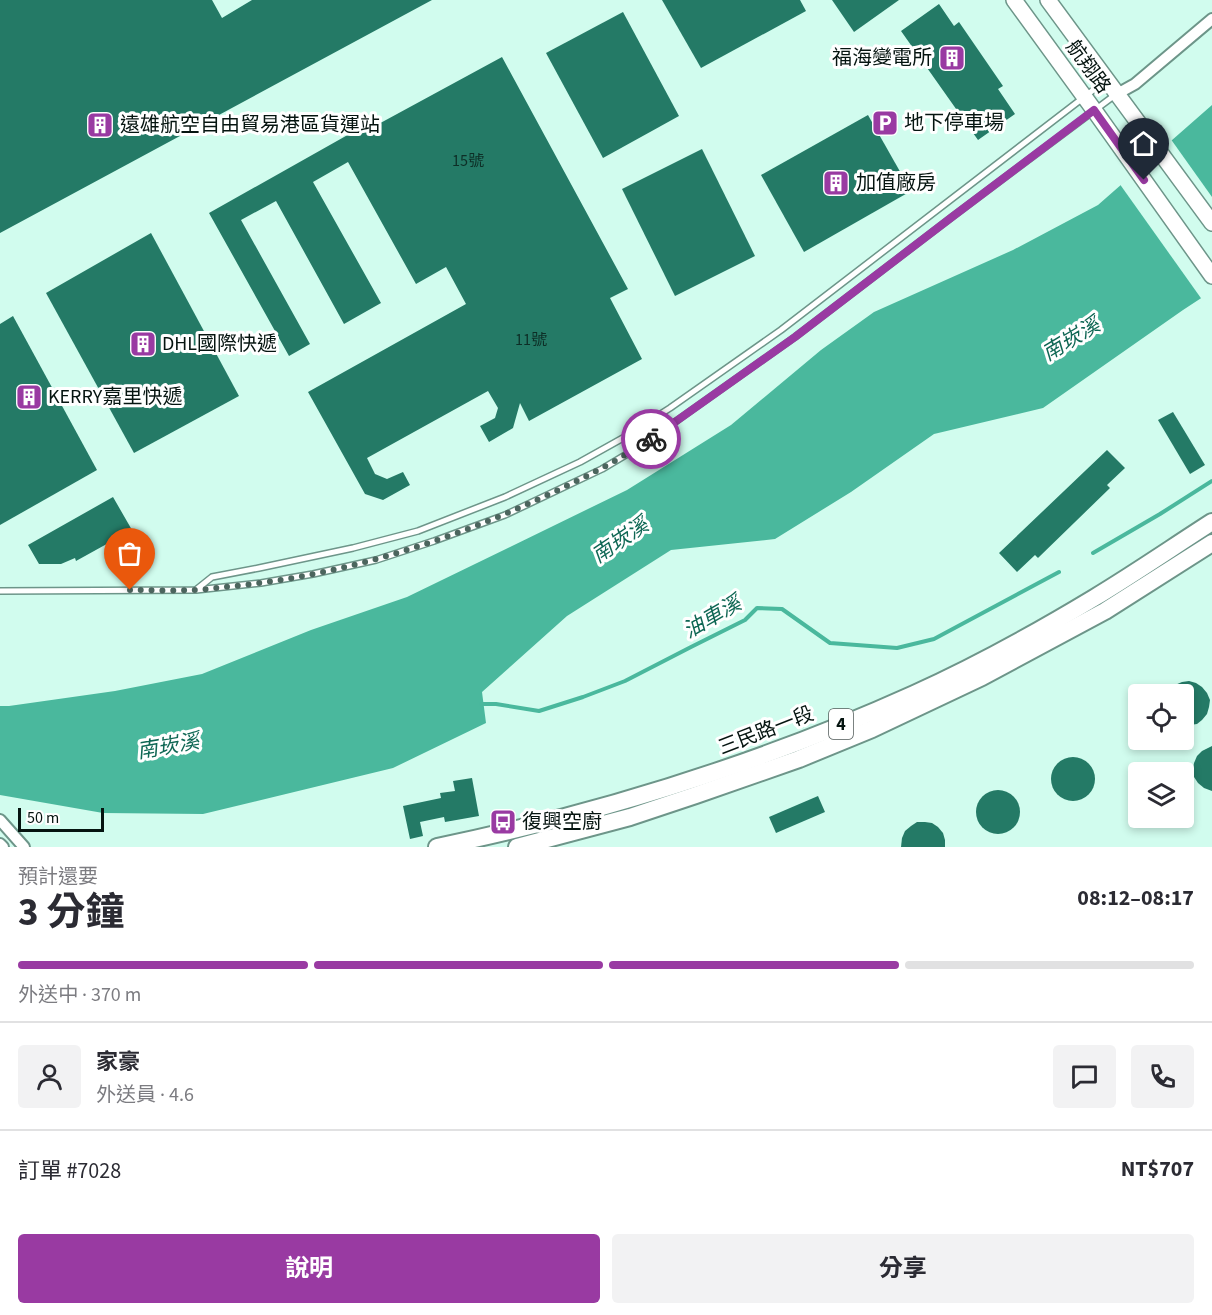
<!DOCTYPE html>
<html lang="zh-TW">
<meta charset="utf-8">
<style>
body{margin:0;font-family:"Source Sans 3","Noto Sans TC",sans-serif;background:#f2f2f3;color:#2b2b33;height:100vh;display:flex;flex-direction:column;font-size:22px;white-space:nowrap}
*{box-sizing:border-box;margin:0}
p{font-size:20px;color:#7c7c81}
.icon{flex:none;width:33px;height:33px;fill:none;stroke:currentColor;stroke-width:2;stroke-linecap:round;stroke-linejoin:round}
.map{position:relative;height:847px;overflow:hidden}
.details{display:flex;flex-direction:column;background:#fff;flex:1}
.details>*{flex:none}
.fabs{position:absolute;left:1128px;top:684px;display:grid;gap:12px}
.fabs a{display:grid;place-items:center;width:66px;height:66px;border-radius:6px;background:#fff;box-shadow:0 3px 9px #0003;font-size:30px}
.scale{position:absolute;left:18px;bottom:15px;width:86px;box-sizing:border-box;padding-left:6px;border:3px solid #051410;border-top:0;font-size:16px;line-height:21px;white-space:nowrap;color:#051410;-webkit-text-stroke:4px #fff;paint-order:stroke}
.pin{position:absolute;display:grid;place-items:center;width:51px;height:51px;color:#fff;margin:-62px -26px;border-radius:50% 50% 50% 0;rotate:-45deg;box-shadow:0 0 6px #0007}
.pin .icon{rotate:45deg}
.courier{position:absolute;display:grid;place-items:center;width:60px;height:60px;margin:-30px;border:4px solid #993aa2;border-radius:50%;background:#fff;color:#222;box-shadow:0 2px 8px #0007}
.head em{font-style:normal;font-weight:700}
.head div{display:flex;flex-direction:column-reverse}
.head{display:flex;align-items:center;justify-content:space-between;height:102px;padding:0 18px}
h1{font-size:39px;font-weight:700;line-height:45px}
.bar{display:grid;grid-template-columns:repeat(4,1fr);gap:9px 6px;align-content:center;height:72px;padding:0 18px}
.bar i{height:8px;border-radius:4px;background:#e1e1e2}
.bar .selected{background:#993aa2}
.bar p{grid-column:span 4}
.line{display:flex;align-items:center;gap:15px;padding:0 18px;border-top:2px solid #e1e1e2}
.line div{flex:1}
.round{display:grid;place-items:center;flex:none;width:63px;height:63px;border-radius:6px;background:#f2f2f3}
.primary-button{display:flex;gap:12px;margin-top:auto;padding:12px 18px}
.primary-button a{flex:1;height:69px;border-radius:6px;background:#993aa2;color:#fff;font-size:24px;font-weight:700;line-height:69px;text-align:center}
.primary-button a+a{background:#f2f2f3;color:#2b2b33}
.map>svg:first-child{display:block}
.water{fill:#4ab89d}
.pier{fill:#d1fcee}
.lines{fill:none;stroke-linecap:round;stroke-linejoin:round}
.stream{stroke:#4ab89d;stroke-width:4}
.building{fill:#247a66}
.lane-casing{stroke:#6d9589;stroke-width:8}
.street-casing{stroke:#6d9589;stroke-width:14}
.secondary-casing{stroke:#6d9589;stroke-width:18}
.primary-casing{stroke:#6d9589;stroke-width:20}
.lane{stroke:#fff;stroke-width:5}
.street{stroke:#fff;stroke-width:10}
.secondary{stroke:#fff;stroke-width:15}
.primary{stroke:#fff;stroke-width:16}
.done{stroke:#4c655e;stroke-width:6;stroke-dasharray:0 10.8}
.route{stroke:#993aa2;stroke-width:8}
.labels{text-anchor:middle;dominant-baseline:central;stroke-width:6;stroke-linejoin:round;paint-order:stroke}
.number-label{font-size:16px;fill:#0d2e26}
.shield{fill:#fff;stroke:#505a58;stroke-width:1.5}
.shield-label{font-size:18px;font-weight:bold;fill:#051410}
.poi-label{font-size:20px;fill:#051410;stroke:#fff;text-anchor:start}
.street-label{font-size:20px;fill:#051410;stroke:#fff}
.water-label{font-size:21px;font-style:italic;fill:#0f6754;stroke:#fff}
</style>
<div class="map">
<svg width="1212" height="847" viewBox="0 0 1212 847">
<rect width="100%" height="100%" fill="#d1fcee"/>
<polygon class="water" points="1212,105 1212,291 1183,310 1043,408 934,434 851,492 775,539 671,550 567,616 482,692 486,723 393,768 203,814 103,813 0,795 0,706 9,706 115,691 202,674 311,630 407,597 627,490 731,425 821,350 874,312 1013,250 1098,205"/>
<polygon class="pier" points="1170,138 1212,197 1212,295 1203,301 1119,183"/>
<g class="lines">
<g class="stream">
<polyline points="1093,553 1160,514 1212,481"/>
<polyline points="481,704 496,704 539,711 583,697 625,681 691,647 745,620 757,608 782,609 830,643 897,648 934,639 1059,572"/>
</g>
</g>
<g class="building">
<polygon points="0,0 212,0 222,18 252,0 432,0 0,233"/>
<polygon points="662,0 800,0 806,11 701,68"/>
<polygon points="832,0 899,0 854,32"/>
<polygon points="939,4 954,26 959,22 1003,86 998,89 1015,114 978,140 901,31"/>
<polygon points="623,12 679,116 603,158 546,53"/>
<polygon points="502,57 628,289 610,298 642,359 529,421 520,403 513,428 489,442 480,426 495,418 498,408 488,391 367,458 375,474 387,479 403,472 410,485 383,500 365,494 308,392 466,304 446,267 416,284 348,162 313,182 381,303 344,324 276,201 241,220 310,344 289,356 209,213 360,128 362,133"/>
<polygon points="868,115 911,191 804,252 761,175"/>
<polygon points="702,149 755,256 675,296 622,189"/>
<polygon points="151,233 239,396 134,453 46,293"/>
<polygon points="13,316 97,470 0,525 0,324"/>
<polygon points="1173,412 1205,465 1190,474 1158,420"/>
<polygon points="1107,450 1125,468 1107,485 1110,488 1038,558 1035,555 1017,572 999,553"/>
<polygon points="113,497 132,530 76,561 75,558 61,564 39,564 28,545"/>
<polygon points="1189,681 1196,683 1202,687 1207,693 1210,700 1209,707 1207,714 1202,720 1197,724 1190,725 1184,725 1184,694 1166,694 1175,685 1182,682"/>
<polygon points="1212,746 1212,791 1204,788 1198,783 1194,777 1193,770 1194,763 1197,756 1202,751"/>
<circle cx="1073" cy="779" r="22"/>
<polygon points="472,778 479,816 445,822 444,817 420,822 423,836 410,839 403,806 441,798 440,793 455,791 453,781"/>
<circle cx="998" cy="812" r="22"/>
<polygon points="818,796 825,812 776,833 769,817"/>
<polygon points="917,822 925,822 932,823 938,827 943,833 945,840 945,847 901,847 902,838 905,831 911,826"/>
</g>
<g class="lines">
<defs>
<g id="lane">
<polyline points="197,589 212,577 259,568 353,548 418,531 505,497 580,462 623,438 670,408 781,330 1105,81"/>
<polyline points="0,591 196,590 261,583 313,574 376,560 434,541 505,515 602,469 644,444 689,412 795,337 952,217 1115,95"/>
</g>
<g id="street">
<polyline points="1117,94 1135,84 1212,19"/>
<polyline points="0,820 24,847"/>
<polyline points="0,844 3,847"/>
</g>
<g id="secondary">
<polyline points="1014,0 1094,110 1212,276"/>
<polyline points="1048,0 1212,223"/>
</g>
<g id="primary">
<path d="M 437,847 C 601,813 761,763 914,694 C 976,666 1036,633 1094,598 C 1134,574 1173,547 1212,522"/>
<polyline points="517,847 630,817 696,795 799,759 872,729 982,677 1105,611 1212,543"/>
</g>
</defs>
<use href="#lane" class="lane-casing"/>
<use href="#street" class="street-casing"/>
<use href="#secondary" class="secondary-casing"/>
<use href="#primary" class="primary-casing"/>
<use href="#lane" class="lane"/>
<use href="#street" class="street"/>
<use href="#secondary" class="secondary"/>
<use href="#primary" class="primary"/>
</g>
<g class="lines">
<path class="done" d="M 130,590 C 151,590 173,591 194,590 C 207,590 221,587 235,586 C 341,575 443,543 539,499 C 578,481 616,462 651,439"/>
<polyline class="route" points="651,439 795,337 952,217 1094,110 1144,180"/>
</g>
<defs>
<symbol id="building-square" viewBox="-11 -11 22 22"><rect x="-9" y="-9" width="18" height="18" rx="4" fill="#993aa2" stroke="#fff"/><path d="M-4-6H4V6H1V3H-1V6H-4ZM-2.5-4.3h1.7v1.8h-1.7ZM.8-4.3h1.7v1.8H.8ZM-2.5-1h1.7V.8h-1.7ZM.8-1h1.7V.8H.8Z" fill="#fff"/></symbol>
<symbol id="parking-square" viewBox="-11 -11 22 22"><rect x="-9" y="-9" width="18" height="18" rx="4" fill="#993aa2" stroke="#fff"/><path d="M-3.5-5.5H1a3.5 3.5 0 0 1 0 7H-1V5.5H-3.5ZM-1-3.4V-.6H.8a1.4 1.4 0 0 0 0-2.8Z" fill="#fff"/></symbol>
<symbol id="bus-square" viewBox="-11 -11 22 22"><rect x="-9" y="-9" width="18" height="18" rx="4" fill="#993aa2" stroke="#fff"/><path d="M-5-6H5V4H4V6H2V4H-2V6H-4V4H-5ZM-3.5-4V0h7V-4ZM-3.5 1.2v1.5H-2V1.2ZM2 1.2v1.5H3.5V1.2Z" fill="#fff"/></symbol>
</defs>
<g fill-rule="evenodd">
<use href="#building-square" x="937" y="43" width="30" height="30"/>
<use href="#parking-square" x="870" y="108" width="30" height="30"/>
<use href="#building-square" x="85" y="110" width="30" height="30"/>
<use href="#building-square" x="821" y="168" width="30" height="30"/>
<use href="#building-square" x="128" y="329" width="30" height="30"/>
<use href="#building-square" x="14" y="382" width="30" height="30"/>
<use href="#bus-square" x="488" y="807" width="30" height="30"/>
</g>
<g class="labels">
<g class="number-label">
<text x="468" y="161">15號</text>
<text x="531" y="340">11號</text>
</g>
<rect class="shield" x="829" y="709" width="24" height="30" rx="4.5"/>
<g class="shield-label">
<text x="841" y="724">4</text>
</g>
<g class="poi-label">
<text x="932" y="58" text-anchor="end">福海變電所</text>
<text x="904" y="123">地下停車場</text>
<text x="120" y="125">遠雄航空自由貿易港區貨運站</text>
<text x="856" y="183">加值廠房</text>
<text x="162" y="344">DHL國際快遞</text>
<text x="48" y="397">KERRY嘉里快遞</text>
<text x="522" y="822">復興空廚</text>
</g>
<g class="street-label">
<text transform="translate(1088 67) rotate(54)">航翔路</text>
<text transform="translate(766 731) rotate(-21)">三民路一段</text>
</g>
<g class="water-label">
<text transform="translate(1071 339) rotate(-31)">南崁溪</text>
<text transform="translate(620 540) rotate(-34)">南崁溪</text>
<text transform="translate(712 617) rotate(-30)">油車溪</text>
<text transform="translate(168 746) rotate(-10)">南崁溪</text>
</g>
</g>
</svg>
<div class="fabs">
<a><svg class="icon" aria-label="locate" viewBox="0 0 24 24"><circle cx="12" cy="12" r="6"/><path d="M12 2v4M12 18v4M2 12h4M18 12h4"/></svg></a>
<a><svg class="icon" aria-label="layers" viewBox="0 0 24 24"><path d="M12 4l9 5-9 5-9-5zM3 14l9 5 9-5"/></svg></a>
</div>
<div class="scale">50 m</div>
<div class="pin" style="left:130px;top:590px;background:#ea580c"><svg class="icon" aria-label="bag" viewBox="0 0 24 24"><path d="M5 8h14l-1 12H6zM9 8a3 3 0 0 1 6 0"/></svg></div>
<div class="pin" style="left:1144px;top:180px;background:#1f2937"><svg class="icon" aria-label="home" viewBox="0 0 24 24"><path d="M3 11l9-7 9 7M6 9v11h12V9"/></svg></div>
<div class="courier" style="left:651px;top:439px"><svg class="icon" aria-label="bike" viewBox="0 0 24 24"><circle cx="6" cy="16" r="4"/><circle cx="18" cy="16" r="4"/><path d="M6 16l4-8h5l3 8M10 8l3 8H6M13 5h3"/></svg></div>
</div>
<section class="details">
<div class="head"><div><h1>3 分鐘</h1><p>預計還要</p></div><em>08:12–08:17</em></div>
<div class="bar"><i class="selected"></i><i class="selected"></i><i class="selected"></i><i></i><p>外送中 · 370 m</p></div>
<div class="line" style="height:108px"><a class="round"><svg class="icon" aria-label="person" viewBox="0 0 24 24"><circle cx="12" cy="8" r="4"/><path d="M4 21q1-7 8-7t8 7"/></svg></a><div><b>家豪</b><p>外送員 · 4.6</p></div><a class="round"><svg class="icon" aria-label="chat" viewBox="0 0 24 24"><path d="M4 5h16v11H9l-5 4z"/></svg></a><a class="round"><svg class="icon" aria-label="phone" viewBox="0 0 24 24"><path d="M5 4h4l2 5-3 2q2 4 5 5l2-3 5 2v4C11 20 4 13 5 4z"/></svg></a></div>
<div class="line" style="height:78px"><div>訂單 #7028</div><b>NT$707</b></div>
<div class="primary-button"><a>說明</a><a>分享</a></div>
</section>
